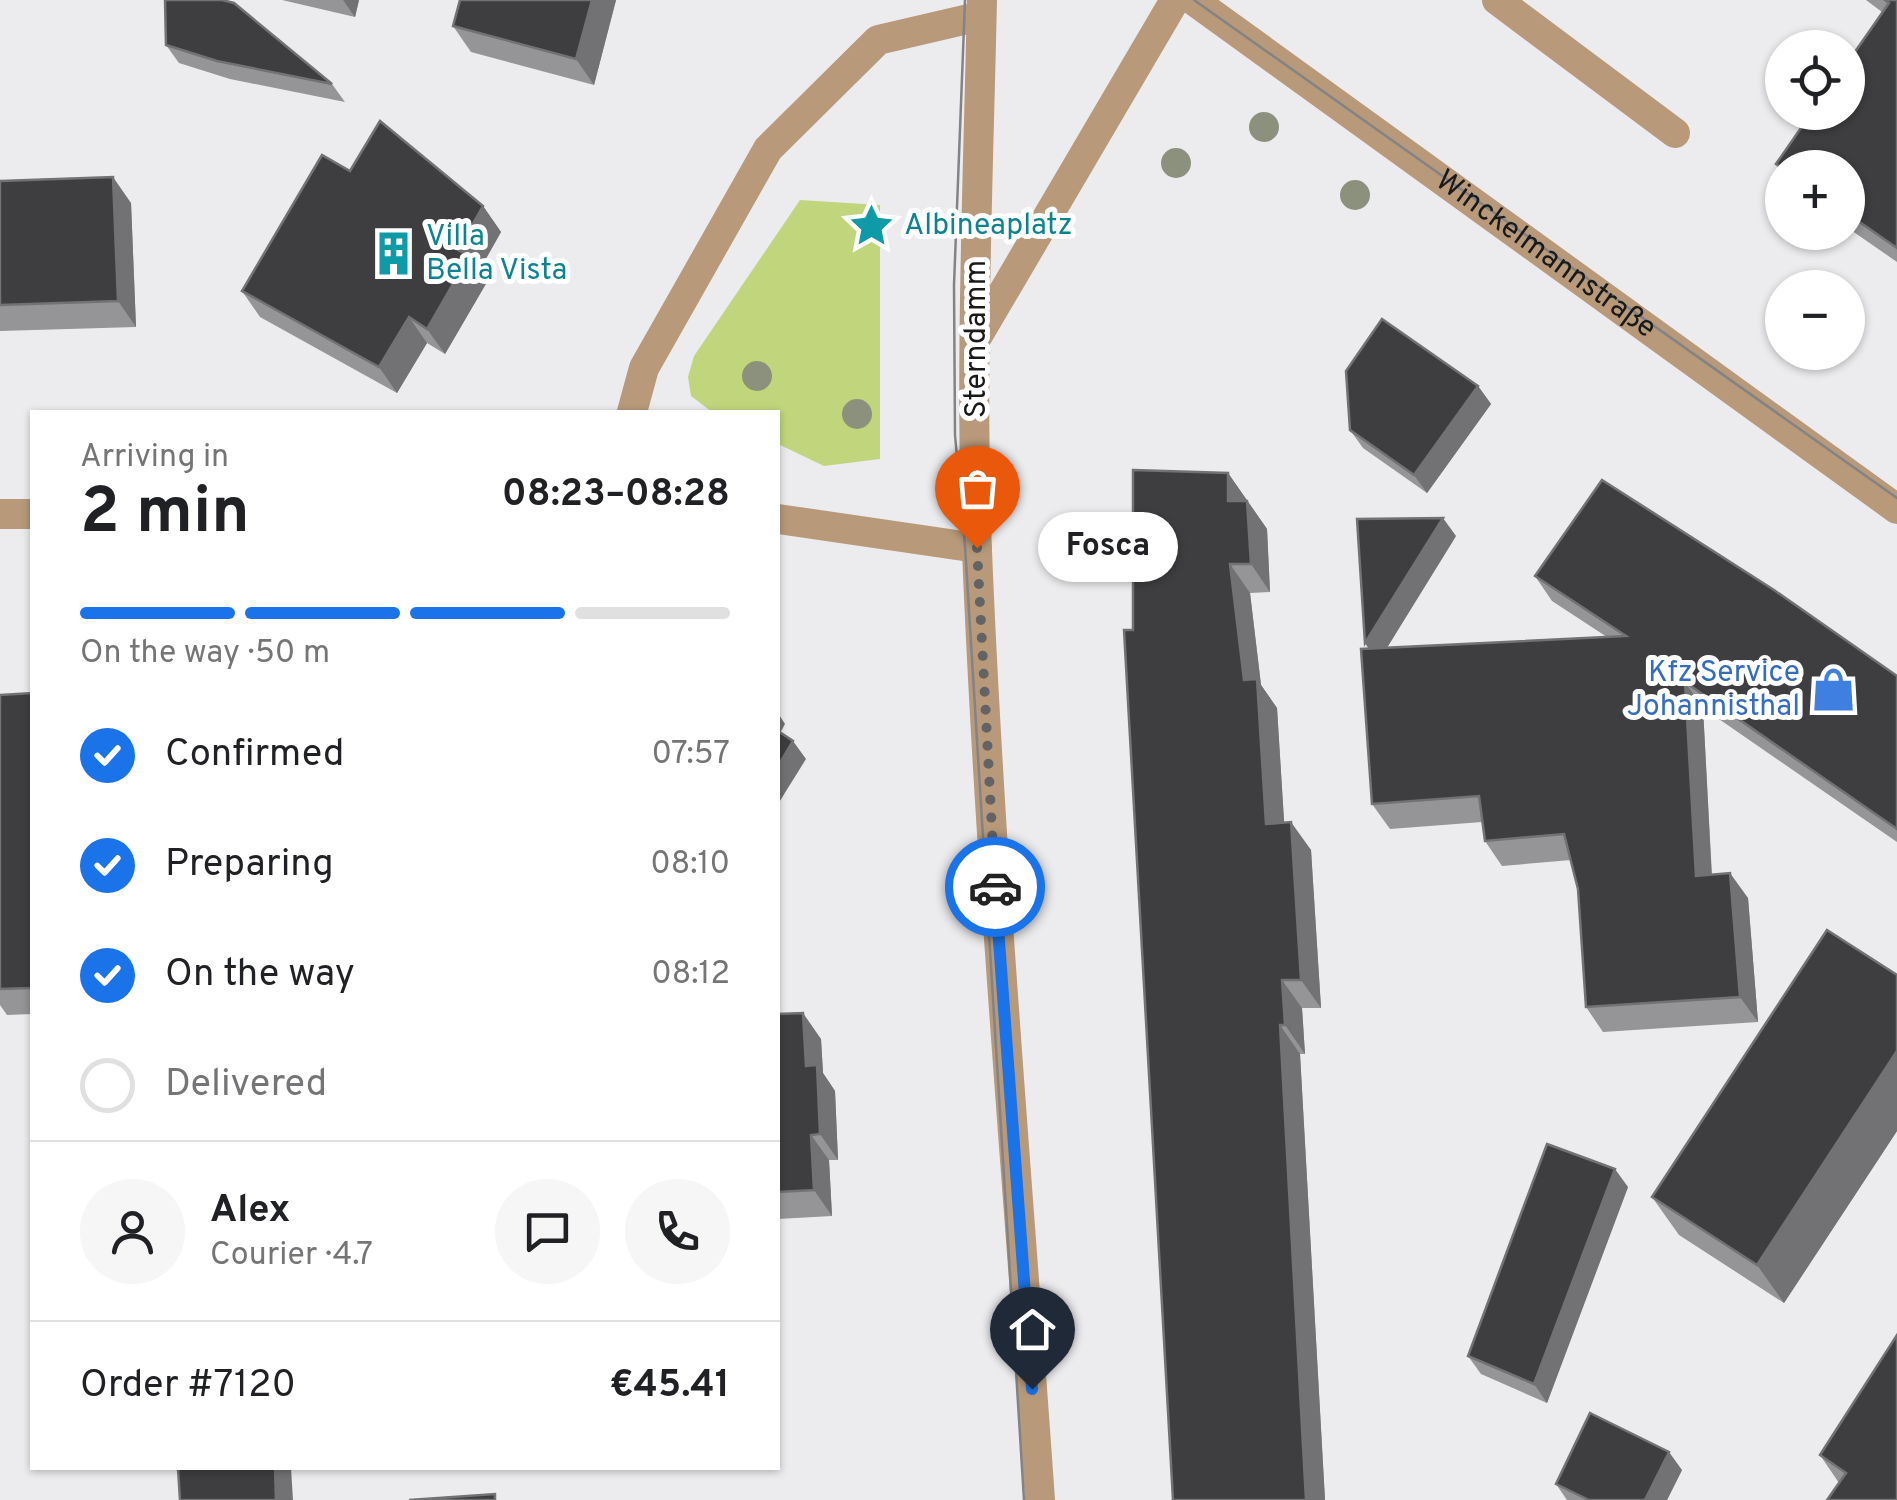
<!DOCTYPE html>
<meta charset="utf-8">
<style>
body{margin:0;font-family:Overpass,sans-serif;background:#f6f6f6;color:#202124;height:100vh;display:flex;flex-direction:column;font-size:38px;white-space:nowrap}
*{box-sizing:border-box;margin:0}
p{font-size:32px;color:#757577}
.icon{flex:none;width:55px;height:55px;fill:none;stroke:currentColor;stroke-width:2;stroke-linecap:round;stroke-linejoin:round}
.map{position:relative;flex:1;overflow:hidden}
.side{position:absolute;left:30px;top:410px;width:750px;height:1060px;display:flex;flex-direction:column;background:#fff;border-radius:0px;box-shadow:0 2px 8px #0004}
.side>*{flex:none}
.buttons{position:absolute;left:1765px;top:30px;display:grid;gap:20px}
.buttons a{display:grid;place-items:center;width:100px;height:100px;border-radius:50%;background:#fff;box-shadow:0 2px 8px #0004;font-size:50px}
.pin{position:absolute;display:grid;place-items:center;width:85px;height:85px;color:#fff;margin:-102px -42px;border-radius:50% 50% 50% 0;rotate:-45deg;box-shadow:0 0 10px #0007}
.pin .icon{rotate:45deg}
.courier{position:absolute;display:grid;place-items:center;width:100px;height:100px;margin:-50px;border:8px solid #1a73e8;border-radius:50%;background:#fff;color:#222;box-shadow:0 2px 12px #0007}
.bubble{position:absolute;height:70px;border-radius:35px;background:#fff;box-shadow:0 2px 8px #0004;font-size:32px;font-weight:700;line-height:70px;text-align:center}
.headline em{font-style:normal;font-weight:700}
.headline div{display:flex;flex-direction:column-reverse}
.headline{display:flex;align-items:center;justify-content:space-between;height:170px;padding:0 50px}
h1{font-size:65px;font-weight:700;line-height:75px}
.bar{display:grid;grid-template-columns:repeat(4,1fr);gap:15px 10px;align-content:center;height:120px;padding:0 50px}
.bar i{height:12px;border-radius:8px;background:#e0e0e0}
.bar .current{background:#1a73e8}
.bar p{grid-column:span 4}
.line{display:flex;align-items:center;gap:25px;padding:0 50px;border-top:2px solid #e0e0e0}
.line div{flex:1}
.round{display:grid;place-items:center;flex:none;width:105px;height:105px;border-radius:52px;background:#f6f6f6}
ol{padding:0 50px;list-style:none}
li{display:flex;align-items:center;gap:30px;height:110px}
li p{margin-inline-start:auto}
li .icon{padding:10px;border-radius:50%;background:#1a73e8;color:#fff;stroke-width:4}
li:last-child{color:#757577}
li i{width:55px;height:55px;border:5px solid #e0e0e0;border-radius:50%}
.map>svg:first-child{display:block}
.green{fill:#c1d67c}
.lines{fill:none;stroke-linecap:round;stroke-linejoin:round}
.minor{stroke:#b8997a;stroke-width:30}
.tram{stroke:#838385;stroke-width:2.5}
.tree{fill:#8c917d}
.wall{fill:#959598}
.shaded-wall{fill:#727274}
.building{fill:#3e3e40;stroke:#727274;stroke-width:2.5}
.done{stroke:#636365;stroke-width:10;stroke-dasharray:0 18}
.route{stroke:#1a73e8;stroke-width:12}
.labels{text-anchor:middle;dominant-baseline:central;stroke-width:10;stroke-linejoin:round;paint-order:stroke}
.culture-label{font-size:30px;fill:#0d838f;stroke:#fff;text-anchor:start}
.street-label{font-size:30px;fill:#19191a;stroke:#fff}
.shop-label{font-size:30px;fill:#366cbe;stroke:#fff;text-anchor:end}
</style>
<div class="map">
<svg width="1897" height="1500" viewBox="0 0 1897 1500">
<rect width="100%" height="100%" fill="#ececef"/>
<polygon class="green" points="800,200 880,205 880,459 824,466 778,444 778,412 712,412 691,396 688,377 694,356"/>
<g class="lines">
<g class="minor">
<path d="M 982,0 C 978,183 970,368 977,551 C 990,868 1018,1184 1040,1500"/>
<path id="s1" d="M 1193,0 L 1897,509"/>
<polyline points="1497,0 1675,133"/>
<polyline points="977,337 1175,0"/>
<polyline points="632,412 644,368 768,149 878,40 981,16"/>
<polyline points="0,514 32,514"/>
<polyline points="778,519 977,548"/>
</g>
<g class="tram">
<polyline points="965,0 954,285 955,435 965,546 1024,1500"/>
<polyline points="1194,0 1897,498"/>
</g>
</g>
<g class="tree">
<circle cx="1264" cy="127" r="15"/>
<circle cx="1176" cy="163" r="15"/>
<circle cx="1355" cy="195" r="15"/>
<circle cx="757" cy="376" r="15"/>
<circle cx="857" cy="414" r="15"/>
</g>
<g class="wall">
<polygon points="282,0 359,0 355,17"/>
<polygon points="460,0 616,0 594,85 471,52 453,26"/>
<polygon points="1866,0 1897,0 1897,262 1848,228 1848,168 1782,168 1782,173 1776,164 1882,12"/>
<polygon points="166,45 332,84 345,102 230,79 179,63"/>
<polygon points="350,171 483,206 501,232 479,271 487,282 445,354 427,343 397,393 260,317 242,291"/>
<polygon points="0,181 131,203 136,327 0,331"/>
<polygon points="1478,386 1491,404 1427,493 1363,448 1350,430"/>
<polygon points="1228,473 1267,529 1270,592 1250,593 1261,685 1277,708 1284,822 1311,850 1321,1008 1302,1008 1305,1054 1300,1054 1325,1500 1173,1500 1133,630"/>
<polygon points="1456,536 1387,648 1607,637 1552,601 1535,576 1897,676 1897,842 1703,708 1712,875 1748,898 1758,1022 1603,1032 1586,1007 1578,889 1571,860 1502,866 1485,841 1482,822 1390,829 1372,804 1369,649 1365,643"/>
<polygon points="32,693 32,1014 7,1015 0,1005 0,695"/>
<polygon points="1897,975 1897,1131 1784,1303 1679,1235 1652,1197"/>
<polygon points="778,1014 821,1039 823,1073 835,1091 838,1160 829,1160 832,1216 778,1219"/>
<polygon points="1628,1187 1547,1403 1481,1374 1468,1356"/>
<polygon points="1820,1455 1897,1500 1839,1483"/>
<polygon points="1682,1470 1667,1500 1567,1500 1556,1484"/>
</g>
<g class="shaded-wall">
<polygon points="343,0 359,0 355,17"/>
<polygon points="592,0 616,0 594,85 576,59"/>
<polygon points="113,177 131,203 136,327 118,301"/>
<polygon points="483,206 501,232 479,271 487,282 445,354 427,329 458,250"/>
<polygon points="409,317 427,343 397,393 379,367"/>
<polygon points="1478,386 1491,404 1427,493 1414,475"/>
<polygon points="1228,473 1267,529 1270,592 1251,564 1228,501"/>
<polygon points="1443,518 1456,536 1378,662 1365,643"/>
<polygon points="1230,564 1250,593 1261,685 1277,708 1286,852 1266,824 1244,680"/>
<polygon points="1685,682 1703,708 1713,901 1696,876"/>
<polygon points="778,713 785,724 778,737"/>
<polygon points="793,741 806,759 778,804 778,766"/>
<polygon points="1291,822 1311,850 1321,1008 1301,980"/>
<polygon points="1730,873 1748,898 1758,1022 1740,997"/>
<polygon points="1282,980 1302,1008 1305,1054 1285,1025"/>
<polygon points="803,1013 821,1039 823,1073 835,1091 838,1160 820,1134 806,1066"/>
<polygon points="1280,1025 1300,1054 1325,1500 1306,1500"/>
<polygon points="1897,1051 1897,1131 1784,1303 1757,1265"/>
<polygon points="811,1135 829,1160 832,1216 814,1190"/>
<polygon points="1615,1169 1628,1187 1547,1403 1534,1384"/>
<polygon points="1669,1452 1682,1470 1667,1500 1645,1500"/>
<polygon points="275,1468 291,1468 293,1500 276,1500"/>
</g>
<g class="building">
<polygon points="165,0 222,0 234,3 332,84 217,61 166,45"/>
<polygon points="460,0 592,0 576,59 453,26"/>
<polygon points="1885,0 1897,0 1897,248 1848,214 1848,168 1782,168 1776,164 1812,112 1848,112 1848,62 1889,3"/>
<polygon points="380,121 483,206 458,250 469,256 427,329 409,317 379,367 242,291 322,155 350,171"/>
<polygon points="113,177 118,301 0,305 0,181"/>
<polygon points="1382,319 1478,386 1414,475 1350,430 1346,371"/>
<polygon points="1133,470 1228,473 1228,501 1247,501 1251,564 1230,564 1244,680 1257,679 1266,824 1291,822 1301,980 1282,980 1285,1025 1280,1025 1306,1500 1173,1500 1124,630 1133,630"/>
<polygon points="1602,480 1774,590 1897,676 1897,829 1685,682 1696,876 1730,873 1740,997 1586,1007 1578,889 1564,834 1485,841 1479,796 1372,804 1361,649 1626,636 1535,576"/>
<polygon points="1443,518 1365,643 1357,519"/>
<polygon points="32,693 32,988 0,989 0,695"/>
<polygon points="778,731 793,741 778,766"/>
<polygon points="1827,930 1897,975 1897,1051 1757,1265 1652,1197"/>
<polygon points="803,1013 806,1066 817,1065 820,1134 811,1135 814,1190 778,1192 778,1014"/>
<polygon points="1547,1144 1615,1169 1534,1384 1468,1356"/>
<polygon points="1897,1335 1897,1500 1827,1500 1846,1473 1820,1455"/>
<polygon points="1590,1413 1669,1452 1645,1500 1589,1500 1556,1484"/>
<polygon points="178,1468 275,1468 276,1500 180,1500"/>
<polygon points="495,1494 495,1500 409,1500"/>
</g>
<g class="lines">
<polyline class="done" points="977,548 995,887"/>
<polyline class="route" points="995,887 1032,1389"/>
</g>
<defs>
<symbol id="sight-bare" viewBox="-9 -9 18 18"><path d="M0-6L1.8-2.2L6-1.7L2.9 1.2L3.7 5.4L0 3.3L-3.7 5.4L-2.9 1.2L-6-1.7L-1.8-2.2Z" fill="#0f9aa8" stroke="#fff" stroke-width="2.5" paint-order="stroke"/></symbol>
<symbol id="building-bare" viewBox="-9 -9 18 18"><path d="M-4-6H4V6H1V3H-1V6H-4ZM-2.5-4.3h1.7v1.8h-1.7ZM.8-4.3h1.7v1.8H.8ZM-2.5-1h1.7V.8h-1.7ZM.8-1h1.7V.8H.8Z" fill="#0f9aa8" stroke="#fff" stroke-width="2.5" paint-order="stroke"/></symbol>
<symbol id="shop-bare" viewBox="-9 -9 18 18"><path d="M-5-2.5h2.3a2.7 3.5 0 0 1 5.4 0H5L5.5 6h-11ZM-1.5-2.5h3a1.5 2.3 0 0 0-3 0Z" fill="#3f7fe0" stroke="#fff" stroke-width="2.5" paint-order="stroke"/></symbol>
</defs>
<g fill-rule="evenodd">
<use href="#sight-bare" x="840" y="194" width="63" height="63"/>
<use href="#building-bare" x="362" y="222" width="63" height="63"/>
<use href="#shop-bare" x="1802" y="658" width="63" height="63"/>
</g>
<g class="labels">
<g class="culture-label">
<text x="904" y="226">Albineaplatz</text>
<text x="426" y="237">Villa<tspan x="426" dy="34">Bella Vista</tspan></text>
</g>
<g class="street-label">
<text stroke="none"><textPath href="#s1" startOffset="435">Winckelmannstraße</textPath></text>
<text transform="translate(977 339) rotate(-90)">Sterndamm</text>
</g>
<g class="shop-label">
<text x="1800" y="673">Kfz Service<tspan x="1800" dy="34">Johannisthal</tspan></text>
</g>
</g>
</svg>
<div class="buttons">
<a><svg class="icon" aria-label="locate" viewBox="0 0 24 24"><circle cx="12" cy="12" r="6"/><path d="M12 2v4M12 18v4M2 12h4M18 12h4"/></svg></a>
<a>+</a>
<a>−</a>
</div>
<div class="pin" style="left:977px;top:548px;background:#ea580c"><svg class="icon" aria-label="bag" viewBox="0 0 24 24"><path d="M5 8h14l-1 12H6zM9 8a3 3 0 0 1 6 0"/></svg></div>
<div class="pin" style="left:1032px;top:1389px;background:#1f2937"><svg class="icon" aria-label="home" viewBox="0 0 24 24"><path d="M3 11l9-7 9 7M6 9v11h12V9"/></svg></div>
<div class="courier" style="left:995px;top:887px"><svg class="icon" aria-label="car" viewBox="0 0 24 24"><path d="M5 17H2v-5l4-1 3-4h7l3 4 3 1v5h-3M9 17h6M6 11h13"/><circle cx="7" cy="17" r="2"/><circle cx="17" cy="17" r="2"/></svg></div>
<div class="bubble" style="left:1038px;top:512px;width:140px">Fosca</div>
<section class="side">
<div class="headline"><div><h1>2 min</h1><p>Arriving in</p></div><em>08:23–08:28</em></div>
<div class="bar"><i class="current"></i><i class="current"></i><i class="current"></i><i></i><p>On the way · 50 m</p></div>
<ol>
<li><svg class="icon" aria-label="check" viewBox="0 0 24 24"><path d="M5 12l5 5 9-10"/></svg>Confirmed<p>07:57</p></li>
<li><svg class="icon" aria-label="check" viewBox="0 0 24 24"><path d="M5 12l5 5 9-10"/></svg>Preparing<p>08:10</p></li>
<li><svg class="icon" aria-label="check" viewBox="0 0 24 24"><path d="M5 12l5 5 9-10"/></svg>On the way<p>08:12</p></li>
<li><i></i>Delivered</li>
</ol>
<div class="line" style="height:180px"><a class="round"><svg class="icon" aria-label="person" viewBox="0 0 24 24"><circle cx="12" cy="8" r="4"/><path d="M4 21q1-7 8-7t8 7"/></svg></a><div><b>Alex</b><p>Courier · 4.7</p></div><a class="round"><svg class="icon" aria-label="chat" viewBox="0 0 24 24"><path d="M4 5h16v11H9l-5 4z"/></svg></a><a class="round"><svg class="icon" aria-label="phone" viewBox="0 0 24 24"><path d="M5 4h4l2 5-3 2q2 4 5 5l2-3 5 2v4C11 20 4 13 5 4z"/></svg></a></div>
<div class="line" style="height:130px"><div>Order #7120</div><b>€45.41</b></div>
</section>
</div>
